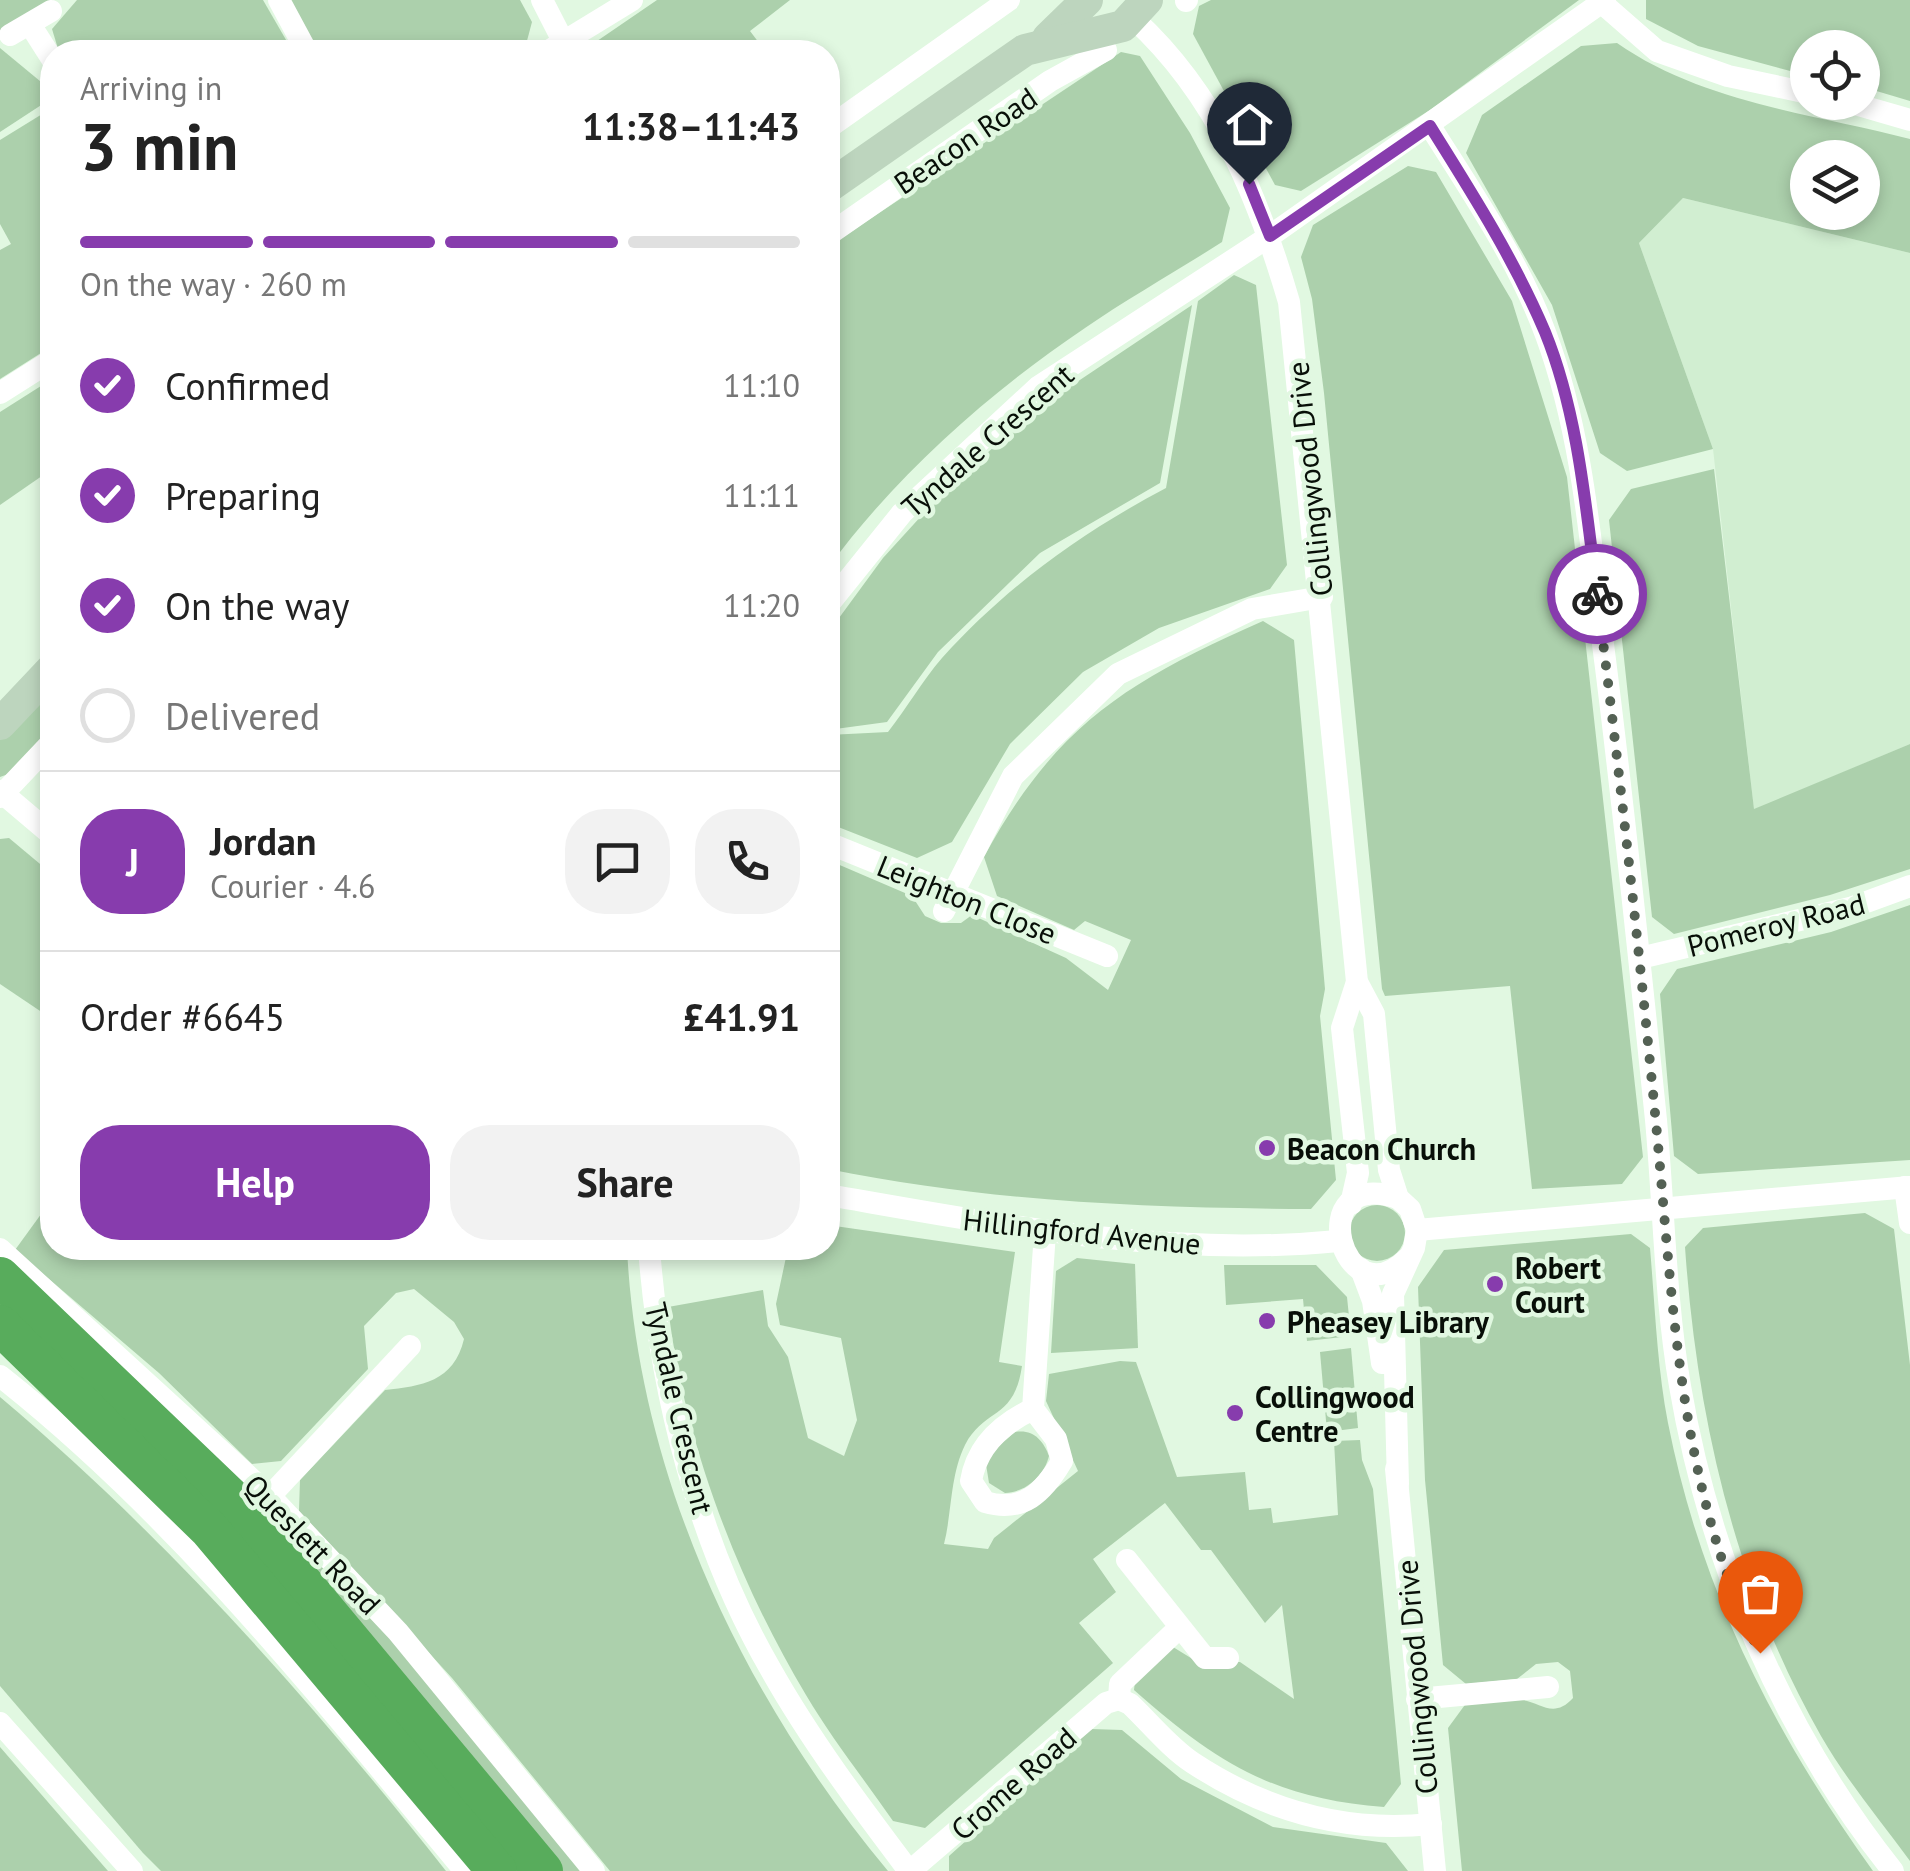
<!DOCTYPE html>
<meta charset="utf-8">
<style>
body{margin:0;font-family:"PT Sans",sans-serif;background:#f2f2f2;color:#222;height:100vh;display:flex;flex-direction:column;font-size:38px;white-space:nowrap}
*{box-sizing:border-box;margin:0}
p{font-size:32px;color:#767676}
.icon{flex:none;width:55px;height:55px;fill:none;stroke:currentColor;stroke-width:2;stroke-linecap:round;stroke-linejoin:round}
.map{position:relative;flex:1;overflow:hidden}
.drawer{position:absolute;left:40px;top:40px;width:800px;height:1220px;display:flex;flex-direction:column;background:#fff;border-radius:40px;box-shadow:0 5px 15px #0003}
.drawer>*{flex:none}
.buttons{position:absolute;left:1790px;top:30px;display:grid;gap:20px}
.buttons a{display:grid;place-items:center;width:90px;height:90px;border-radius:50%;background:#fff;box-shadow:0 5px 15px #0003;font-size:50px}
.pin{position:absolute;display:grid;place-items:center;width:85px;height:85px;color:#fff;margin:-102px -42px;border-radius:50% 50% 50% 0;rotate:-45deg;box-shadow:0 0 10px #0007}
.pin .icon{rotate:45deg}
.courier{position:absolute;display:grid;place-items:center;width:100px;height:100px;margin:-50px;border:8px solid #873cad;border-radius:50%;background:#fff;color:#222;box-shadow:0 2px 12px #0007}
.head em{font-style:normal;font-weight:700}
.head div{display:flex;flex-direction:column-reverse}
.head{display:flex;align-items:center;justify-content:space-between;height:170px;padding:0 40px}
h1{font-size:65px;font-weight:700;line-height:75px}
.bar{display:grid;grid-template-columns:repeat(4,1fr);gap:15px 10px;align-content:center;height:120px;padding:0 40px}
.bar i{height:12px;border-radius:8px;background:#e0e0e0}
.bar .on{background:#873cad}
.bar p{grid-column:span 4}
.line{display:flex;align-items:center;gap:25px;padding:0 40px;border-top:2px solid #e0e0e0}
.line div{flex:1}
.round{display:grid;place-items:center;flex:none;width:105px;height:105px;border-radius:40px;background:#f2f2f2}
ol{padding:0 40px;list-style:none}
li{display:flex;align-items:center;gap:30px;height:110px}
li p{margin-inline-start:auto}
li .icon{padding:10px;border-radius:50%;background:#873cad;color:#fff;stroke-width:4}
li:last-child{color:#767676}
li i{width:55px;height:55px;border:5px solid #e0e0e0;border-radius:50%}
.cta{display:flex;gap:20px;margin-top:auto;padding:20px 40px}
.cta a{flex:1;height:115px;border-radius:40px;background:#873cad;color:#fff;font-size:40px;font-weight:700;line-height:115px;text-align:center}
.cta a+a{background:#f2f2f2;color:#222}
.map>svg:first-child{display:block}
.built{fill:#d1eed1}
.green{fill:#acd0ac;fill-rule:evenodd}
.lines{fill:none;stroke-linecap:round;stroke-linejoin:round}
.street{stroke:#fff;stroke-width:22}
.secondary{stroke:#bdd5be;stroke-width:32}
.highway{stroke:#58ac5c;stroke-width:40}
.done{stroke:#546154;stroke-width:10;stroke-dasharray:0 18}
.route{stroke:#873cad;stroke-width:12}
.poi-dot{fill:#873cad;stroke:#e1f8e1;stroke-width:4}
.labels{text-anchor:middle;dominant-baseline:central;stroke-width:9;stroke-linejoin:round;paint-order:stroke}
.street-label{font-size:30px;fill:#080f08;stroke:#e1f8e1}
.poi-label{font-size:30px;font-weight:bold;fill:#080f08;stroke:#e1f8e1;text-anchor:start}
</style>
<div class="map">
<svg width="1910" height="1871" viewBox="0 0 1910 1871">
<rect width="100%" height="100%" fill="#e1f8e1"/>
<polygon class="built" points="1683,198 1910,253 1910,744 1754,810 1713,449 1639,243"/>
<g class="green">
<polygon points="0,0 51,0 0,31"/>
<polygon points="77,0 263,0 293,52 59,52 52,29"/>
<polygon points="290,0 520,0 532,22 524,52 317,52"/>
<polygon points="657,0 790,0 750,31 766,52 581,52"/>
<polygon points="1211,0 1579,0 1430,110 1301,191 1275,185 1193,34 1199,6"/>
<polygon points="1646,0 1910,0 1910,101 1863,87 1862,48 1808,48 1807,74 1794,72 1698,46 1646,19"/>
<path d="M 1617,43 C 1703,103 1811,113 1910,139 L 1910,253 L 1683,198 L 1639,243 L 1713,449 L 1627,471 L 1600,453 L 1552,305 L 1466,153 L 1482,115 L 1581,46 ZM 1808,158 L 1862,158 L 1862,212 L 1808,212 Z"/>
<polygon points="0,48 52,91 52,98 0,132"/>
<path d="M 1121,52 L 1140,56 L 1190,133 L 1230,208 L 1222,242 C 1177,271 1130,297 1085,328 C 990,392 896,475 828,568 L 828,247 Z"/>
<polygon points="52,108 52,346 0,379 0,250 11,244 0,224 0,140"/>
<polygon points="1408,166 1436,172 1512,301 1567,477 1643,1157 1622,1184 1532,1189 1510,986 1385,996 1382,989 1324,393 1312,299 1301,257 1313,225"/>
<path d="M 1234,275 L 1256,285 L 1287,565 L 1270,589 L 1159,628 L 1083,672 L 1010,744 L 952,842 L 917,858 L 828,823 L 828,735 L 888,732 C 907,708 922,681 942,658 C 1007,586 1081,533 1166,488 L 1198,301 Z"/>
<polygon points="1192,305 1160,483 1040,553 938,652 887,722 828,730 828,633 883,558 944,491 1038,408"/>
<polygon points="52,379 52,469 0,505 0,412"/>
<polygon points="1714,469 1754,809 1910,744 1910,869 1830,895 1674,934 1652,917 1609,520 1631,489"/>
<path d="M 1263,621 L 1294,640 L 1325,989 L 1320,1016 L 1336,1180 L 1311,1209 C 1142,1208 993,1202 828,1169 L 828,860 L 912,896 L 925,916 L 941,923 L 961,923 L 972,915 L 1066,958 L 1108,990 L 1131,940 L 1085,921 L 1074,930 L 997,896 L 984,857 C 1056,724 1128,681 1263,621 Z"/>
<polygon points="52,680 52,727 11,773 0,777 0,730"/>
<polygon points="9,838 52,874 52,1019 0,984 0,839"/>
<polygon points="1910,905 1910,1160 1698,1174 1674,1156 1660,994 1677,969 1831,932"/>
<path d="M 52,1199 L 52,1248 L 627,1248 C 638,1477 743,1697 888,1871 L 610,1871 L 452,1678 L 299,1511 L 300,1480 L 385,1390 C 421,1386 454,1382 464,1339 L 454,1322 L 414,1289 L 396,1293 L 364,1326 L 368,1369 L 281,1461 L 252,1464 L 159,1373 L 15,1250 Z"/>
<circle cx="1377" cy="1233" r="28"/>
<path d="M 1865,1213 L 1894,1229 L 1910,1365 L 1910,1861 C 1880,1820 1847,1781 1821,1736 C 1735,1585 1697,1419 1685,1247 L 1703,1228 Z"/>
<path d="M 828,1225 L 1015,1252 L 999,1362 L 1022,1366 C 1014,1421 985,1407 965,1445 C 950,1475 952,1513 944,1544 L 988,1549 L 994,1538 L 1078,1471 L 1046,1401 L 1049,1374 L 1120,1361 L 1136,1362 L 1177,1477 L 1245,1472 L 1249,1510 L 1271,1508 L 1273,1523 L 1338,1515 L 1334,1441 L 1360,1440 L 1362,1460 L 1373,1489 L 1401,1784 L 1384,1807 C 1274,1799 1215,1762 1134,1690 L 1135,1681 L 1173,1647 L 1199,1663 L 1240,1662 L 1294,1699 L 1282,1605 L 1265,1623 L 1211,1550 L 1201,1550 L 1165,1503 L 1093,1559 L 1116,1592 L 1079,1623 L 1113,1663 L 925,1828 L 893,1821 C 864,1779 832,1739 806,1695 C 737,1580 684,1441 668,1307 L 763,1290 L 768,1326 L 788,1357 L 808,1438 L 844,1456 L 857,1420 L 841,1338 L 780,1325 L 776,1304 L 788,1248 L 828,1248 Z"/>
<path d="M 1631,1234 L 1650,1248 C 1655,1306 1657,1366 1668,1423 C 1701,1591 1774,1733 1873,1871 L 1462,1871 L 1448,1728 L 1467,1702 C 1484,1702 1506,1697 1523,1700 C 1541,1703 1554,1719 1573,1698 L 1570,1671 L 1558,1662 L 1536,1664 L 1517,1679 L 1466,1684 L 1443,1665 L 1425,1480 L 1418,1287 L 1444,1250 Z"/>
<polygon points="1077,1258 1135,1264 1138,1348 1051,1353 1056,1271"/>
<polygon points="1224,1265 1316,1265 1347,1297 1351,1336 1307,1341 1303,1299 1226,1305"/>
<polygon points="1351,1348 1358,1428 1327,1432 1320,1352"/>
<path d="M 0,1397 C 167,1538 311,1700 446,1871 L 161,1871 L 143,1853 L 0,1686 Z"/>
<polygon points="182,1422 325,1565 420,1669 586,1871 557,1871"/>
<path d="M 1015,1432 C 1033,1429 1043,1440 1049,1456 C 1044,1476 1026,1492 1005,1493 L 989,1483 L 985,1458 Z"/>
<polygon points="1091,1729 1122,1730 1181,1779 1273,1827 1386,1843 1408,1871 949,1871 949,1856"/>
<polygon points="0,1747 108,1871 0,1871"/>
</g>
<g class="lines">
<g class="street">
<polyline points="279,0 307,52"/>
<polyline points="542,0 564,43"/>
<polyline points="1186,1 1187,0"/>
<polyline points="1602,3 1657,51 1728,76 1808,93"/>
<path d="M 1134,19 C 1217,95 1258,196 1289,302 L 1357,982 L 1374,1014 L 1389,1170 L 1398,1198 L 1410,1209 L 1417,1230 L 1414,1248 L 1393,1294 L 1398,1484"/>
<polyline points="31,26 52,59"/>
<polyline points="10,35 51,11"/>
<polyline points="547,52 632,0"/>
<polyline points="1848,102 1910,120"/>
<path d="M 1430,126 C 1472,193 1519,261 1546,335 C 1583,435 1591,547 1604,652 C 1624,808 1640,964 1656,1120 C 1664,1208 1665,1299 1680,1386 C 1710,1562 1782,1732 1893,1871"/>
<polyline points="828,128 1009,0"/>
<polyline points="828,235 1050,81 1106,50"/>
<polyline points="0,393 52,360"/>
<polyline points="828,605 902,513 1038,387 1270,236 1605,0"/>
<polyline points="0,791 52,835"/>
<polyline points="0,797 52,742"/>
<polyline points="828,843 1107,956"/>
<polyline points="944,911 1013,776 1118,674 1252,609 1322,597"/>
<polyline points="1640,958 1850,908 1910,886"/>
<polyline points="1905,1187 1910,1223"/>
<path d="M 828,1195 C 996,1224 1167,1258 1338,1241"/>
<path d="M 1398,1198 C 1300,1166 1342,1324 1408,1258"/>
<polyline points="1351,1204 1358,1173 1342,1028 1357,982"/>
<polyline points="1417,1230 1910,1187"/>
<path d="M 649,1248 C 660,1392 698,1544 771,1670 C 811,1741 860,1806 909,1871"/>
<polyline points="0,1249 270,1496 398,1632 594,1871"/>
<polyline points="1361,1269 1373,1301 1382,1363"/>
<path d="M 0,1376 C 180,1518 319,1696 465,1871"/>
<path d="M 1033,1409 C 1001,1424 977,1446 971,1481 L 985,1502 C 1023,1513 1043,1493 1062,1461 L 1056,1439 L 1033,1409 L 1045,1232"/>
<polyline points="1396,1469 1435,1871"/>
<polyline points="270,1496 410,1346"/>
<polyline points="1127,1560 1205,1658 1228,1658"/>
<path d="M 1119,1699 L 1130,1704 C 1150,1723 1170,1748 1193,1763 C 1266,1811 1345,1833 1431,1824"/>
<polyline points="1119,1699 1120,1684 1179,1628"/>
<polyline points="1417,1699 1548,1687"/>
<polyline points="0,1723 132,1871"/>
<polyline points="910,1871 1106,1703 1119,1699"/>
</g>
<g class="secondary">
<polyline points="1048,38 1087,0"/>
<polyline points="828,187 1025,50 1123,26 1147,0"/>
<polyline points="0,724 52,669"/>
</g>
<g class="highway">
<polyline points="0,1277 235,1502 543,1871"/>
<polyline points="0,1325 210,1530 497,1871"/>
</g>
</g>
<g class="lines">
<path class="done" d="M 1597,594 C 1619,767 1638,940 1655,1113 C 1673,1295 1677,1486 1760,1653"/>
<path class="route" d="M 1249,184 L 1270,236 L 1430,126 C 1472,193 1514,259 1545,332 C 1578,413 1586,508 1597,594"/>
</g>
<g class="poi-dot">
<circle cx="1267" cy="1148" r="10"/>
<circle cx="1495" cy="1284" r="10"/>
<circle cx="1267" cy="1321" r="10"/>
<circle cx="1235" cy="1413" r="10"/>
</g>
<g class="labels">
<g class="street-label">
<text transform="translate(965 140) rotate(-34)">Beacon Road</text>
<text transform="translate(987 440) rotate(-41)">Tyndale Crescent</text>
<text transform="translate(1309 479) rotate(-96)">Collingwood Drive</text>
<text transform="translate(967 899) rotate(22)">Leighton Close</text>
<text transform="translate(1776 924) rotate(-14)">Pomeroy Road</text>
<text transform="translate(1082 1231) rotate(6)">Hillingford Avenue</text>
<text transform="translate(680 1408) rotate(77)">Tyndale Crescent</text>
<text transform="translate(313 1544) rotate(46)">Queslett Road</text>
<text transform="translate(1416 1677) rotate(-95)">Collingwood Drive</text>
<text transform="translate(1013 1783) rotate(-41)">Crome Road</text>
</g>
<g class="poi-label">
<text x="1287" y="1148">Beacon Church</text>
<text x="1515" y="1267">Robert<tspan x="1515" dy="34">Court</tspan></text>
<text x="1287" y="1321">Pheasey Library</text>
<text x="1255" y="1396">Collingwood<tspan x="1255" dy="34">Centre</tspan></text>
</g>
</g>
</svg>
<div class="buttons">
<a><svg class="icon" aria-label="locate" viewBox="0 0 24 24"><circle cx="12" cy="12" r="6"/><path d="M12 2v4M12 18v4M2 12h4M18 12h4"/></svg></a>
<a><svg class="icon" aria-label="layers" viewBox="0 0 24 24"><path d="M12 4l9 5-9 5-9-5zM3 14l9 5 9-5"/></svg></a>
</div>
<div class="pin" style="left:1760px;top:1653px;background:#ea580c"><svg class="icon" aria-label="bag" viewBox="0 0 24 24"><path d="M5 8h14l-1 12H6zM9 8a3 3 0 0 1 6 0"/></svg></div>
<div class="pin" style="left:1249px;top:184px;background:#1f2937"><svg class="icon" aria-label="home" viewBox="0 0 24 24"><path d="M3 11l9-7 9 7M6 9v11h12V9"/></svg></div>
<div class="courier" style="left:1597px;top:594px"><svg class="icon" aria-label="bike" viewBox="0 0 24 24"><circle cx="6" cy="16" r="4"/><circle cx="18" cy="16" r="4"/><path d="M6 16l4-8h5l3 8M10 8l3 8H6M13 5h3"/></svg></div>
<section class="drawer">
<div class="head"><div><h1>3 min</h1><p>Arriving in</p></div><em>11:38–11:43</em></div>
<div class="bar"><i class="on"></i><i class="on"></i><i class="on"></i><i></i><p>On the way · 260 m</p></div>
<ol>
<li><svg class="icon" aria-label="check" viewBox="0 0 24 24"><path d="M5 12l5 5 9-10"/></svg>Confirmed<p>11:10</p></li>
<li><svg class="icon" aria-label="check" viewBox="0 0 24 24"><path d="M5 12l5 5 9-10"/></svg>Preparing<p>11:11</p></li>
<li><svg class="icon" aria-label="check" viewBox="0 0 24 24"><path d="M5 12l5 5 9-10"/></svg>On the way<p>11:20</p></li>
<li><i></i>Delivered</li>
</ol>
<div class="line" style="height:180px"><b class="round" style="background:#873cad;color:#fff">J</b><div><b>Jordan</b><p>Courier · 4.6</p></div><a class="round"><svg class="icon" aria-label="chat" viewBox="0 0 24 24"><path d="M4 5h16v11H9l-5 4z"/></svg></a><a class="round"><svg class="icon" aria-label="phone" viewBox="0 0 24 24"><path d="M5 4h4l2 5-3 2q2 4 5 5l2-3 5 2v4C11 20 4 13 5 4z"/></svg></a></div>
<div class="line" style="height:130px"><div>Order #6645</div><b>£41.91</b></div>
<div class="cta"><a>Help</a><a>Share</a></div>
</section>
</div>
